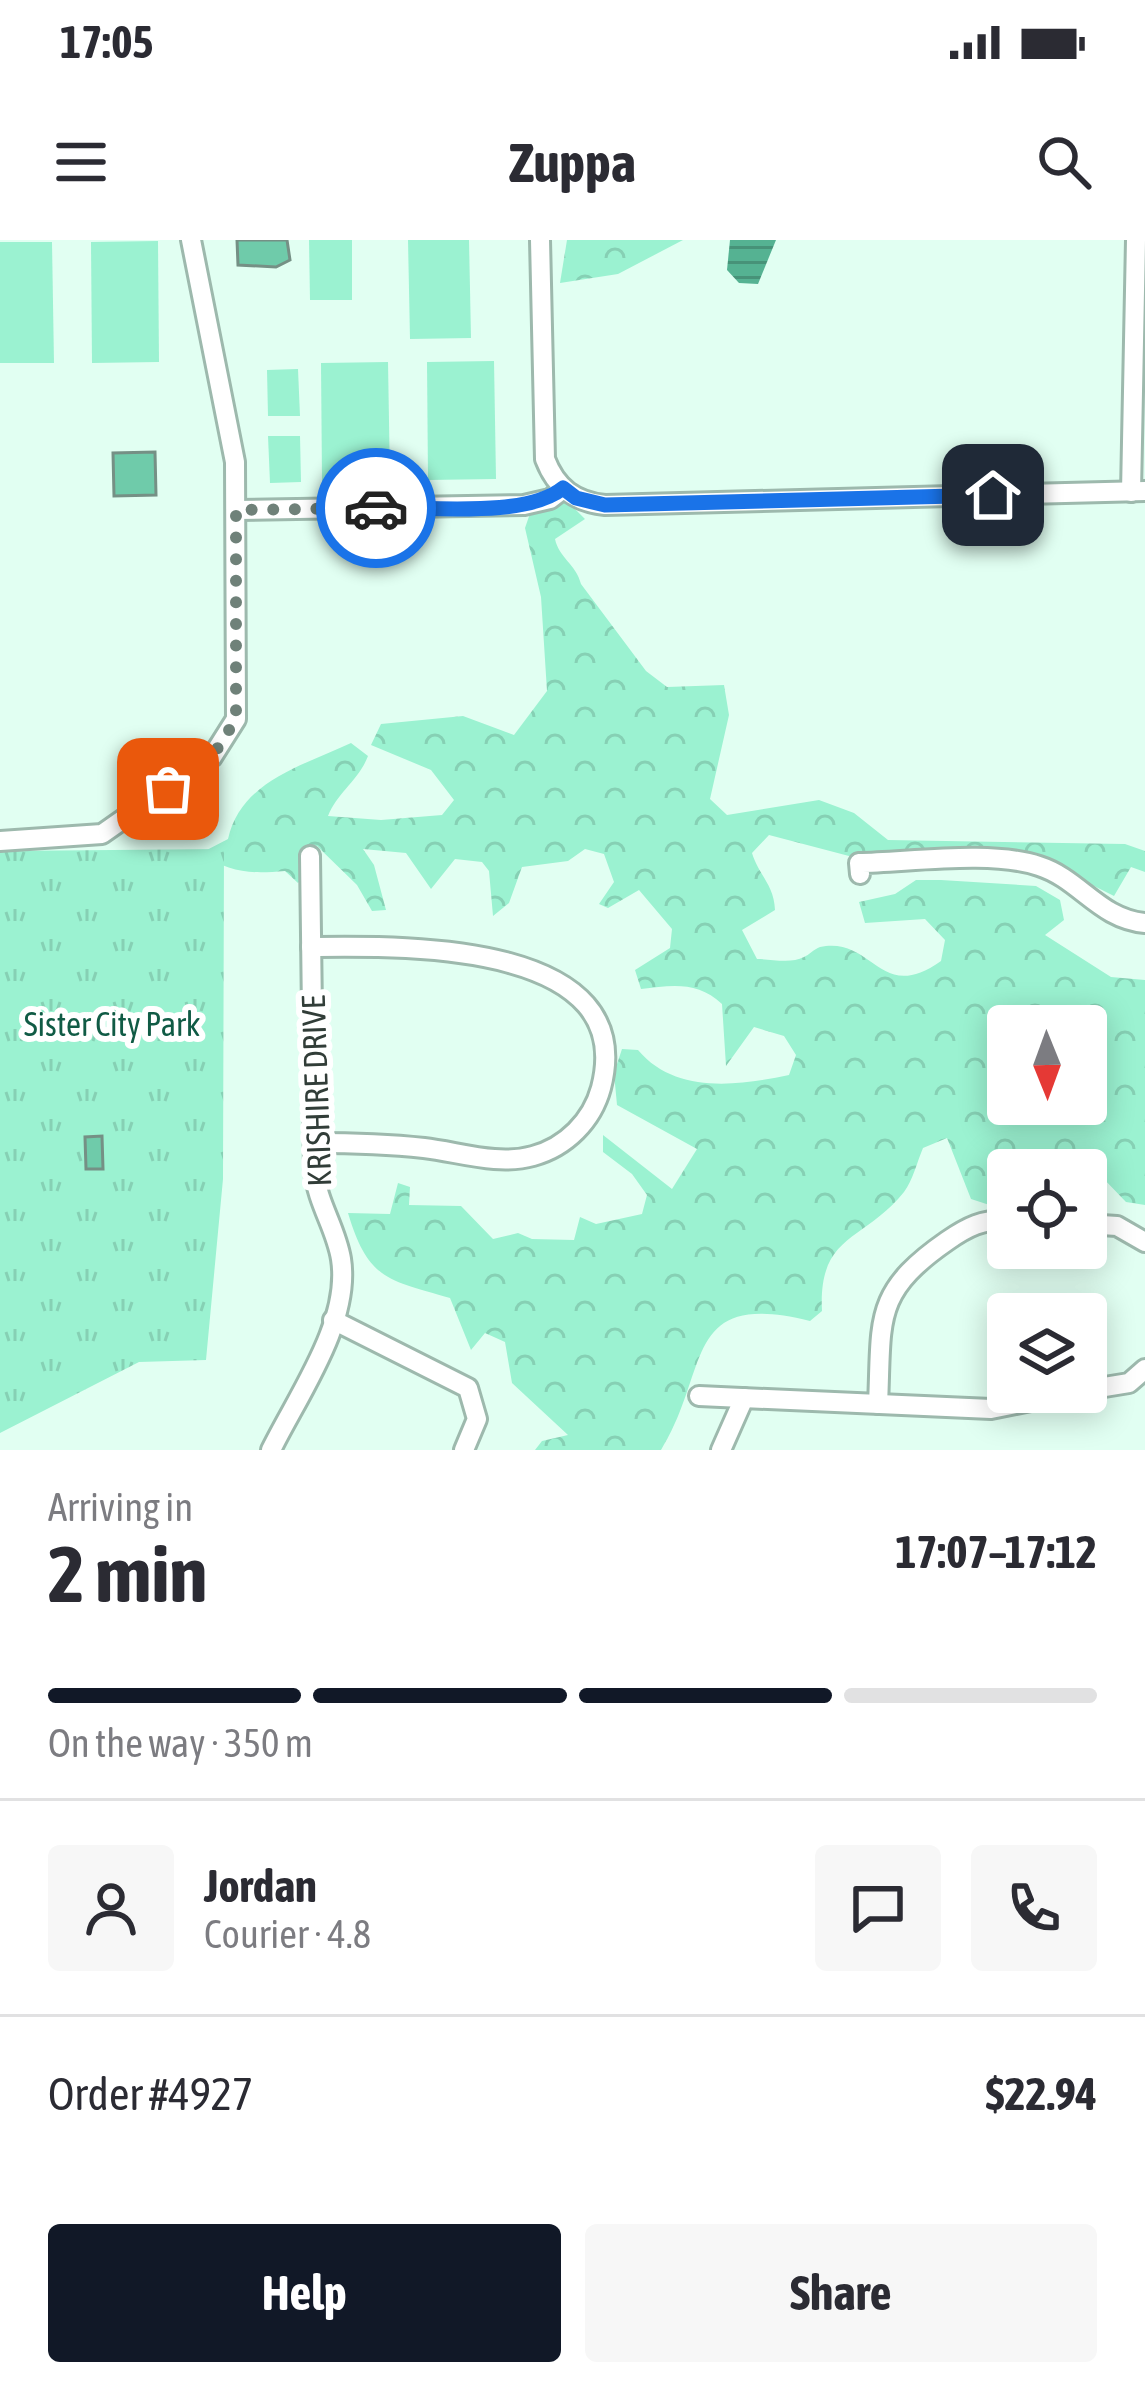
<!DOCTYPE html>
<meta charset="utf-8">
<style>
body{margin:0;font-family:"Asap Condensed",sans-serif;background:#f7f7f7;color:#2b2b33;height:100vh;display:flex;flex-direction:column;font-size:45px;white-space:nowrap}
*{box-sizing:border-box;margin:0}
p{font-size:39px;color:#7c7c81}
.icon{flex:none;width:66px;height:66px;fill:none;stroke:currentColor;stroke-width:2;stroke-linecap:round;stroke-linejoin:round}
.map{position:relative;height:1210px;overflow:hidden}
.sheet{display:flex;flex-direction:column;background:#fff;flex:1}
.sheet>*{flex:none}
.needle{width:78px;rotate:179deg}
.tools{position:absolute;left:987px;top:765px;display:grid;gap:24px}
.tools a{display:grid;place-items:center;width:120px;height:120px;border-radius:12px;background:#fff;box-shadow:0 6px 30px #0003;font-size:60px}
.pin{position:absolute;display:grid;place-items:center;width:102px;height:102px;color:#fff;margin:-51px;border-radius:24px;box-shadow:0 6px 18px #0006}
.courier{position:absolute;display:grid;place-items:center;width:120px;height:120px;margin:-60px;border:9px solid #1a73e8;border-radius:50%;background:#fff;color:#222;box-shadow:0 3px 15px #0007}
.overview em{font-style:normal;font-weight:700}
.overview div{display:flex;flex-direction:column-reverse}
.overview{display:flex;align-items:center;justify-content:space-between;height:204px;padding:0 48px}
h1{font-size:78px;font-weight:700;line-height:90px}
.bar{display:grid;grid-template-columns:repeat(4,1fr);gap:18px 12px;align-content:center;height:144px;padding:0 48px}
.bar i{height:15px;border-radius:9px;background:#e1e1e2}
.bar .current{background:#111827}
.bar p{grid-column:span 4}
.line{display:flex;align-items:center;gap:30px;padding:0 48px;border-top:3px solid #e1e1e2}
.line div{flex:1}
.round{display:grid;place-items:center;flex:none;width:126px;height:126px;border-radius:12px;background:#f7f7f7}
.cta{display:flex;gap:24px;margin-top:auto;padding:24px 48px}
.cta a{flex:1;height:138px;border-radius:12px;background:#111827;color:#fff;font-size:48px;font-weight:700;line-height:138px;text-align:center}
.cta a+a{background:#f7f7f7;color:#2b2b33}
.status{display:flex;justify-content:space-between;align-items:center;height:84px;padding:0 60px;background:#fff;direction:ltr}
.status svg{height:33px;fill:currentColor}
header{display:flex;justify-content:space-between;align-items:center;height:156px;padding:0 48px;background:#fff;font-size:54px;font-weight:700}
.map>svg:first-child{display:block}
.grass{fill:#9bf2d1}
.forest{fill:url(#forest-crowns);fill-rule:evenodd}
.park{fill:url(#park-tufts)}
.water{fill:url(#water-rules)}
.building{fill:#6fcbaa;stroke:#759085;stroke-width:3}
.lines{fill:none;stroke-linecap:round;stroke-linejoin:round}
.minor-casing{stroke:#9db9ad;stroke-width:24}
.minor{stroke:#fff;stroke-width:18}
.done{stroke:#6f8179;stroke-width:12;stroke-dasharray:0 21.6}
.route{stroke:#1a73e8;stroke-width:15}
.labels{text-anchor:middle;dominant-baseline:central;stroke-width:12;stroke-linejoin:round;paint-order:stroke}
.park-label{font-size:33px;fill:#105b45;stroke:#fff}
.street-label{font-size:33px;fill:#313d38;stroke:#fff}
</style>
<div class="status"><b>17:05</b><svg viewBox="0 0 49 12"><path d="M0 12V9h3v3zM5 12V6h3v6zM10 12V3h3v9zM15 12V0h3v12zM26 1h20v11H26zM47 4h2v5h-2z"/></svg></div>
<header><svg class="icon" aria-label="menu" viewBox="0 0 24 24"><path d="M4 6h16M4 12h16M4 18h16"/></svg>Zuppa<svg class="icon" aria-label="search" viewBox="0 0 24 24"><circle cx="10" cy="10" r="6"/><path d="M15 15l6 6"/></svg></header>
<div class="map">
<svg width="1145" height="1210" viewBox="0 0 1145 1210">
<defs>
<pattern id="forest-crowns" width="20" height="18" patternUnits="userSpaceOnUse" patternTransform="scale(3)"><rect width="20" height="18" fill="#9bf2d1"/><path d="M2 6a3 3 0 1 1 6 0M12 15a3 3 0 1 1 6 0" fill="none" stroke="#86d0b4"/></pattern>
<pattern id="park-tufts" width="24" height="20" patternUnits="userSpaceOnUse" patternTransform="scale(3)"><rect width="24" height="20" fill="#9bf2d1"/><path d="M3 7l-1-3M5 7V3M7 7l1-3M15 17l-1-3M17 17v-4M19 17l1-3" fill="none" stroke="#86d0b4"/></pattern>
<pattern id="water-rules" width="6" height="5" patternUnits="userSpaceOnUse" patternTransform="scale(3)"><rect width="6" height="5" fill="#55b292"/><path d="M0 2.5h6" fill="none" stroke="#479278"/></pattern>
</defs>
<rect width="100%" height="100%" fill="#e1fff2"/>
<g class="grass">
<polygon points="309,0 352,0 352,60 310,60"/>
<polygon points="408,0 469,0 471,98 410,99"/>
<polygon points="158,1 159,122 92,123 91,2"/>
<polygon points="0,2 52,2 54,123 0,123"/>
<polygon points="494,121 496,239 428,240 427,122"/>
<polygon points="388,122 390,240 322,241 321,123"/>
<polygon points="298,129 300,176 268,176 267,130"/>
<polygon points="268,196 300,196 301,242 270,243"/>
</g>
<g class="forest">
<polygon points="567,0 683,0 618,34 560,43"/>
<path d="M 556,250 L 585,279 L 555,299 C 559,318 576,324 581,344 L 646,431 L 667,447 L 724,445 L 729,475 L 710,559 L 727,575 L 819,560 L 854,573 L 888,600 L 1125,604 L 1145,611 L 1145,632 L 1131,627 L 1114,656 L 1048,623 L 849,616 L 769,595 L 752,613 C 759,636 774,644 775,670 L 742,690 L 757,719 C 771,719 791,724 804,717 C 809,715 814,709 820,707 C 874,696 879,765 941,721 L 945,700 L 925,679 L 865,683 L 859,662 L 895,654 L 916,640 L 941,640 L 1036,646 L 1060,660 L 1064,680 L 1045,695 L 1111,737 L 1145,740 L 1145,965 L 1126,962 L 1101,936 L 1086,935 L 1086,930 L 1008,930 L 1008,971 L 971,959 L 947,898 L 923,908 C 917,922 913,940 904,952 C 864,1002 818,993 822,1071 L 810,1081 C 681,1049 711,1130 661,1210 L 535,1210 L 542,1201 L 568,1195 L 512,1143 L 505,1102 L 485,1093 L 471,1110 L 450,1058 C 388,1040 368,1040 348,973 L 390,974 L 398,943 L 410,947 L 409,965 L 461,966 L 493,999 L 518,993 L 532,999 L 574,1000 L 580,977 L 596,984 L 642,974 L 647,955 L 632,934 L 603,912 L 603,895 L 672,949 L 697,909 L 617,865 L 614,833 L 622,809 L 638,810 C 675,854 737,846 789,835 L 796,815 L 784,796 L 754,787 L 726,826 L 722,764 C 698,741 672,745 641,749 L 635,730 L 670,708 L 672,689 L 639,650 L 608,668 L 599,664 L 614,642 L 604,614 L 585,609 L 568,621 L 522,627 L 509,663 L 493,676 L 489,631 L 482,622 L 455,619 L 431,649 L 406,613 L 363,609 L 374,625 L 386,670 L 372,671 L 357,645 L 317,606 L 304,606 L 309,630 L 298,643 L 285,631 C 250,634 230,633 201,613 L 228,599 C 241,541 302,526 351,503 L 368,516 C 359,540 337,553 328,576 L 381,580 L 442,575 L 454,560 L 431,530 L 371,505 L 381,484 L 463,476 L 514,495 L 547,451 L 541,357 L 525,288 L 536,256 ZM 1008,786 L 1086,786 L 1086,864 L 1008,864 Z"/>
</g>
<polygon class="park" points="224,609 223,939 206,1120 139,1122 0,1193 0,611"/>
<polygon class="water" points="730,0 776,0 758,44 739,43 727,30"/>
<g class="building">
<polygon points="237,0 287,0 290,20 276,27 238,25"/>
<polygon points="155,212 156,255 114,256 113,213"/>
<polygon points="102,896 103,929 86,929 85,897"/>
</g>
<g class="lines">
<defs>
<g id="minor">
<path d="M 540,0 L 545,219 C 556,248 575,262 605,265 L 1145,251"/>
<polyline points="1131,252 1136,0"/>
<polyline points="236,270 524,265 550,259 563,249"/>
<polyline points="0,601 102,594 212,517 236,479 235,222 191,0"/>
<path d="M 860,634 L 859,623 C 911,622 991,610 1039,626 C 1080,639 1099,679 1145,683"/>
<path d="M 311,707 C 401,706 640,700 601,848 C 592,881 566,907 533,916 C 498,926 459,912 424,908 C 387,904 351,903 314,903"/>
<polyline points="1086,984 1117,986 1145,1002"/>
<polyline points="333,1080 468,1148 477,1179 464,1210"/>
<polyline points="1086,1150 1129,1143 1145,1129"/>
<polyline points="699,1156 991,1169 1075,1152"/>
<path d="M 878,1164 C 882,1080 872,1053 947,1001 C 967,987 983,979 1008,980"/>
<path d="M 271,1210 C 298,1155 351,1082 341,1019 C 336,988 317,963 314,930 L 310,616"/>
<polyline points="721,1210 744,1158"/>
</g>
</defs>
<use href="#minor" class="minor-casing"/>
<use href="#minor" class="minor"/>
</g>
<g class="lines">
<polyline class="done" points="168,549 212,517 236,479 236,270 376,268"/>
<path class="route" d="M 376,268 C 426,266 525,279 563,248 L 576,258 L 605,265 L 993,255"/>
</g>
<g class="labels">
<g class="park-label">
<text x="112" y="784">Sister City Park</text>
</g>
<g class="street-label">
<text transform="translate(316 851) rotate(-92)">KRISHIRE DRIVE</text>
</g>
</g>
</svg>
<div class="tools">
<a><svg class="needle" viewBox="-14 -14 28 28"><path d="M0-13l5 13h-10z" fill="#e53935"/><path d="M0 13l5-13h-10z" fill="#7c7c81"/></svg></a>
<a><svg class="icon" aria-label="locate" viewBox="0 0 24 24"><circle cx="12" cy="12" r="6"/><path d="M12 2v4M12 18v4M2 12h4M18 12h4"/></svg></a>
<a><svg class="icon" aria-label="layers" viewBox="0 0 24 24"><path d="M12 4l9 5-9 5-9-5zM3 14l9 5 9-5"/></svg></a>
</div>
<div class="pin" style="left:168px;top:549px;background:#ea580c"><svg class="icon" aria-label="bag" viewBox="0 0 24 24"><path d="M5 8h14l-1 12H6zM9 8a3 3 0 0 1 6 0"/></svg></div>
<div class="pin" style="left:993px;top:255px;background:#1f2937"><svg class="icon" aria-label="home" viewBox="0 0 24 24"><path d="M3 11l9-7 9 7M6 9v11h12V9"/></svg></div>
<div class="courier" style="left:376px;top:268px"><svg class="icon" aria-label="car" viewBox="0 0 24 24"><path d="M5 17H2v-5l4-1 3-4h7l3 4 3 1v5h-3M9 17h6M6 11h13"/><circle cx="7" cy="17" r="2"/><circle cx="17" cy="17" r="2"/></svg></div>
</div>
<section class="sheet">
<div class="overview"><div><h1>2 min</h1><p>Arriving in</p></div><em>17:07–17:12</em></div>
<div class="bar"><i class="current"></i><i class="current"></i><i class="current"></i><i></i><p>On the way · 350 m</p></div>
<div class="line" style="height:216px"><a class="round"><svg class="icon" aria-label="person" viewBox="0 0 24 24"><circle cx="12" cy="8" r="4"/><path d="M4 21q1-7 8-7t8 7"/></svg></a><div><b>Jordan</b><p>Courier · 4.8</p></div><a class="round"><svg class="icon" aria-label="chat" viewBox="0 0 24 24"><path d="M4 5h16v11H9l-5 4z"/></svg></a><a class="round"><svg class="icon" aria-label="phone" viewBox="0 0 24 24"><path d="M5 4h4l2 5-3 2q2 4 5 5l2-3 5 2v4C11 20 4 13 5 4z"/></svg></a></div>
<div class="line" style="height:156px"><div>Order #4927</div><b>$22.94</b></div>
<div class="cta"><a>Help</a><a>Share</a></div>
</section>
